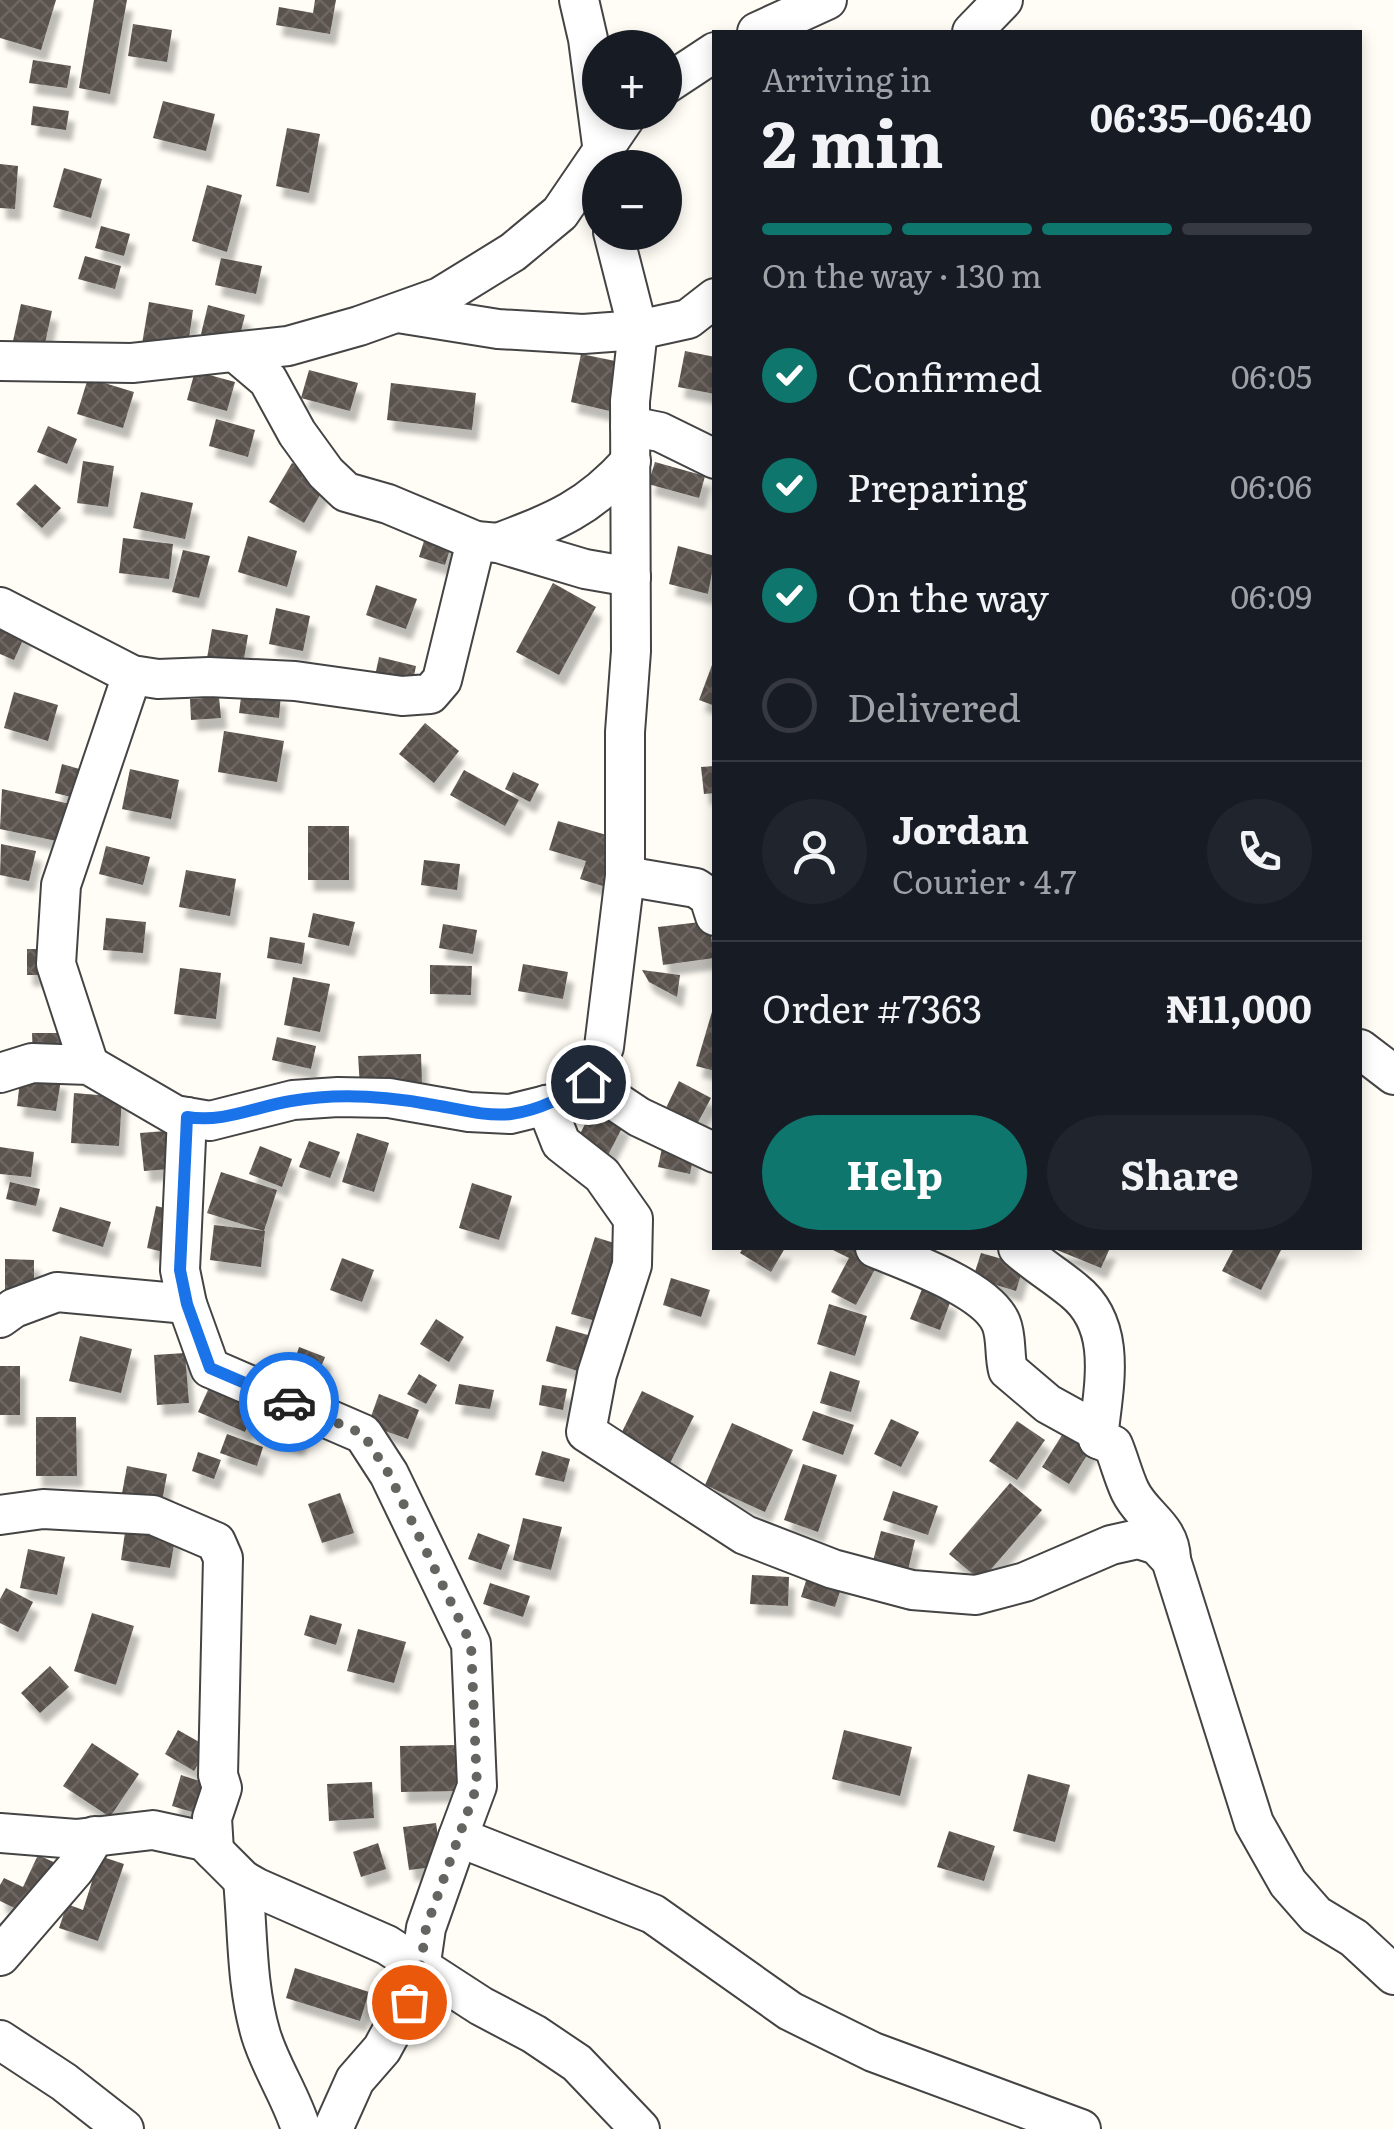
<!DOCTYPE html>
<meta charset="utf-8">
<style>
body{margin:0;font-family:Literata,serif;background:#20242c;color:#f1f3f6;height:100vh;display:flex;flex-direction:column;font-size:38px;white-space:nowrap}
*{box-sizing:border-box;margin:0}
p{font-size:32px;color:#9ea1a6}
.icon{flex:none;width:55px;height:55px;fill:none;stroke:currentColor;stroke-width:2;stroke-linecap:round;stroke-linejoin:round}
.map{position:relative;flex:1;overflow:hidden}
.sheet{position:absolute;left:712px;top:30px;width:650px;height:1220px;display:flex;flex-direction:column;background:#171b24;border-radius:0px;box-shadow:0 5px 15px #0003}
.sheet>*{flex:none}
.tools{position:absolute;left:582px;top:30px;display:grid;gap:20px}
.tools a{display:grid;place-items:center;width:100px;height:100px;border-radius:50%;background:#171b24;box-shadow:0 5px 15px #0003;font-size:50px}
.pin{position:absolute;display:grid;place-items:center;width:85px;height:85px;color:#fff;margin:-42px;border:5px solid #fff;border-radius:50%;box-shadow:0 2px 10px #0007}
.courier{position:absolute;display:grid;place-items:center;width:100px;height:100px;margin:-50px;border:8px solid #1a73e8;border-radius:50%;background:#fff;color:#222;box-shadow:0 2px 12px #0007}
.head em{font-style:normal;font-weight:700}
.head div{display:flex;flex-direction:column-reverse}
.head{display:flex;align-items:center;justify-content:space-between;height:170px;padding:0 50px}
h1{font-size:65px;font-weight:700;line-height:75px}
.bar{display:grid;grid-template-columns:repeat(4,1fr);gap:15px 10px;align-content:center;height:120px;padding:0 50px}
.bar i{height:12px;border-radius:8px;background:#363941}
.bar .current{background:#0f766e}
.bar p{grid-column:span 4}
.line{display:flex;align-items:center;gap:25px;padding:0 50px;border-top:2px solid #363941}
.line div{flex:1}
.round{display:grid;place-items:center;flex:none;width:105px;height:105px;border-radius:52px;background:#20242c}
ol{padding:0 50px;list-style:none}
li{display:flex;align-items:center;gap:30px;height:110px}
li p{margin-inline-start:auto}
li .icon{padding:10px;border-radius:50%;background:#0f766e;color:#fff;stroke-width:4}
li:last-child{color:#9ea1a6}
li i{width:55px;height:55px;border:5px solid #363941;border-radius:50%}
.cta{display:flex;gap:20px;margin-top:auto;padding:20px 50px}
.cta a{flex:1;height:115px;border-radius:60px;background:#0f766e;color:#fff;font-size:40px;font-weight:700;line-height:115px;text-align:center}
.cta a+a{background:#20242c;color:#f1f3f6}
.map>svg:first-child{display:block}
.building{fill:url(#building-cross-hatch);filter:url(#shadow)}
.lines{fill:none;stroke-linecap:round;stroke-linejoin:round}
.minor-casing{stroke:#444;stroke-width:42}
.minor{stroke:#fff;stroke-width:38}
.done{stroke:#646461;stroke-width:10;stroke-dasharray:0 18}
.route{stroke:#1a73e8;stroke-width:12}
</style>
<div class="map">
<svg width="1394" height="2129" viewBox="0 0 1394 2129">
<defs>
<pattern id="building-cross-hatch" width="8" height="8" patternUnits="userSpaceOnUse" patternTransform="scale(2.5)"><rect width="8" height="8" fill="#5a524d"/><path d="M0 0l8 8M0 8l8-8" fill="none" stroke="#6d6662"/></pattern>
<filter id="shadow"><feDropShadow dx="6" dy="11" stdDeviation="2.5" flood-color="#0004"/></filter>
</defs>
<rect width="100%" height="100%" fill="#fffdf5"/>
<g class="building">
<polygon points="0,0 56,0 41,50 0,38"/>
<polygon points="94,0 127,0 110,94 79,88"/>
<polygon points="315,0 336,0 330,34 276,25 279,7 313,13"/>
<polygon points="133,24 172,30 167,62 128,56"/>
<polygon points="33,60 71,66 67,88 29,83"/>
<polygon points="163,101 215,114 206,151 153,138"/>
<polygon points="33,106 69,111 66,130 31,125"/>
<polygon points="287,128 320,134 309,193 276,186"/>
<polygon points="0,164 18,166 15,209 0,208"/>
<polygon points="64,168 102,179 91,218 53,207"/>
<polygon points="207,185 242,195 227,252 192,241"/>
<polygon points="101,226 130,234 124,256 95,248"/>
<polygon points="85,256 121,266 115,289 78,279"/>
<polygon points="221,258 262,266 256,294 215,285"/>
<polygon points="149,302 193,310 187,352 142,344"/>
<polygon points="21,304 52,311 44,348 13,341"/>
<polygon points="208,305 245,315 238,343 201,334"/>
<polygon points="685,351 715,357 715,394 678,387"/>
<polygon points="581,354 625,363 614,412 571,402"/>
<polygon points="309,370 358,383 350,411 301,398"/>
<polygon points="195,371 235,382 227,411 187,400"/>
<polygon points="88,378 134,392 123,428 77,414"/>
<polygon points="391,383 476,393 472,430 387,420"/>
<polygon points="216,419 255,430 248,457 209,446"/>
<polygon points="48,426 77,439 67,464 37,452"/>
<polygon points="83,461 114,466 108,507 77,503"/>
<polygon points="655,462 705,476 699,498 648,484"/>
<polygon points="292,463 327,483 304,523 269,502"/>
<polygon points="35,484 61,508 42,528 16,504"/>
<polygon points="141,492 193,503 185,539 133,528"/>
<polygon points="428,528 454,536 445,565 419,557"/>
<polygon points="248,536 297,551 287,587 238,572"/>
<polygon points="123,538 173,544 169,579 119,573"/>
<polygon points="678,546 715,556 708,594 669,584"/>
<polygon points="183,550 210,556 199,598 172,592"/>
<polygon points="553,583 596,607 559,675 516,652"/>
<polygon points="376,585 417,599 406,629 366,615"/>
<polygon points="276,608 310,616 303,651 269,644"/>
<polygon points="0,619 27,631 14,660 0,654"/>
<polygon points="212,629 248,635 243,665 207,658"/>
<polygon points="379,657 416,666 412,685 375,676"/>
<polygon points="712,665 715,666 715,706 699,700"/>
<polygon points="242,689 281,694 279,718 239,713"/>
<polygon points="14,692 58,705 48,741 4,728"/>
<polygon points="219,697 221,718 191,720 190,699"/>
<polygon points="425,723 459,751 434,783 399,754"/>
<polygon points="224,731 284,741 277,782 218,772"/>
<polygon points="62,764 90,772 83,800 55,793"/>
<polygon points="715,766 715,793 704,794 701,767"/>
<polygon points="130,769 179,780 171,819 122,809"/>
<polygon points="464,770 519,800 505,826 450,795"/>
<polygon points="513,772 539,784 530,802 505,789"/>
<polygon points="2,789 75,805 66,843 0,829"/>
<polygon points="558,821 617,838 603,886 580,879 586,861 549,850"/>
<rect x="308" y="826" width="41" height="54"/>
<polygon points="1,844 36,851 29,881 0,875"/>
<polygon points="106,846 150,857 143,885 99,874"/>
<polygon points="424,860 460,864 457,890 421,885"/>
<polygon points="186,870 236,879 230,916 179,907"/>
<polygon points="313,913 355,922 349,946 308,937"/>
<polygon points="106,918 146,922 143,953 103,950"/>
<polygon points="709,921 714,958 663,965 658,927"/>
<polygon points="443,924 477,930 473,954 439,948"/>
<polygon points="270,937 305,943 302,964 267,958"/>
<rect x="27" y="949" width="21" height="26"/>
<polygon points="523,964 568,972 563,999 518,991"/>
<polygon points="430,965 472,966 471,995 430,994"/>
<polygon points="180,968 221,973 216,1019 174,1014"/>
<polygon points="642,970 680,975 677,997 649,982"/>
<polygon points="293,977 330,984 320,1032 284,1025"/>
<polygon points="714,1005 715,1005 715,1071 696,1066"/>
<polygon points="32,1033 72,1033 73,1057 33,1057"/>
<polygon points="277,1037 316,1046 311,1069 272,1060"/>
<polygon points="421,1054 422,1084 360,1086 358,1056"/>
<polygon points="21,1073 61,1079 56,1111 17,1106"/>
<polygon points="679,1081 711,1098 695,1128 664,1112"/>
<polygon points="74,1093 122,1097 119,1146 71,1143"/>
<polygon points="593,1108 624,1124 604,1163 573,1148"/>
<polygon points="178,1130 182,1168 144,1171 140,1133"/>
<polygon points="357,1133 389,1143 374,1192 342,1182"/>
<polygon points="309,1141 340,1152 330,1178 299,1167"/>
<polygon points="663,1143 695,1149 690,1174 658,1167"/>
<polygon points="260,1146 292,1159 282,1187 249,1174"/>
<polygon points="0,1147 34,1152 31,1177 0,1174"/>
<polygon points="221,1172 277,1190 264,1231 207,1213"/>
<polygon points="10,1182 40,1189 36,1206 6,1199"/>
<polygon points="472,1183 512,1196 499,1240 459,1228"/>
<polygon points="156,1206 181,1212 172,1254 147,1248"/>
<polygon points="60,1207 111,1222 103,1247 52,1231"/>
<polygon points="214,1225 265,1231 261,1267 210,1260"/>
<polygon points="595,1237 627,1247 603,1323 571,1314"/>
<polygon points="743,1248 785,1248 771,1272 740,1253"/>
<polygon points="829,1248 865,1248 882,1256 856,1305 831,1292 849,1258"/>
<polygon points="1052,1248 1110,1248 1101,1268"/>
<polygon points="1234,1248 1282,1248 1261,1290 1222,1271"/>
<polygon points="981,1253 1024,1265 1016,1291 973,1278"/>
<polygon points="342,1258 374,1270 362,1302 330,1290"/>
<polygon points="5,1259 34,1260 34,1289 5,1290"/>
<polygon points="671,1278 710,1290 701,1317 663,1305"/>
<polygon points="922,1289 951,1300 940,1330 910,1319"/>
<polygon points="829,1304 867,1316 855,1356 817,1344"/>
<polygon points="436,1319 464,1337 449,1362 420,1344"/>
<polygon points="556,1326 595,1337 584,1373 546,1361"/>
<polygon points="80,1336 132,1349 121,1393 69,1381"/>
<polygon points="299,1347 325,1357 315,1383 290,1375"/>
<polygon points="185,1353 189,1403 157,1405 154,1355"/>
<rect x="0" y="1366" width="20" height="49"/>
<polygon points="830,1371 860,1381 851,1412 820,1403"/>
<polygon points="419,1374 437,1385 426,1404 407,1394"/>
<polygon points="212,1381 258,1401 245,1432 198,1412"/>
<polygon points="459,1384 494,1390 490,1409 455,1404"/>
<polygon points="542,1385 567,1389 563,1410 539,1405"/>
<polygon points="642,1391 694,1416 670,1463 619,1438"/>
<polygon points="379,1394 419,1410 408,1439 368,1425"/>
<polygon points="813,1411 854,1425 843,1455 802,1440"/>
<polygon points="269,1412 305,1424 298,1445 262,1433"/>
<polygon points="36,1417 76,1417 77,1476 36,1476"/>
<polygon points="891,1419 919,1432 901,1467 874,1454"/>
<polygon points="1017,1421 1045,1440 1017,1480 989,1461"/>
<polygon points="732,1423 793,1450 765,1512 705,1485"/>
<polygon points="1067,1427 1094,1444 1069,1484 1042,1467"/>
<polygon points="227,1434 263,1447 257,1466 220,1453"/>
<polygon points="542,1451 570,1459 564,1482 535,1475"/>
<polygon points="198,1452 221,1460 214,1479 192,1471"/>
<polygon points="803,1464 837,1475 818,1532 784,1520"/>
<polygon points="127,1466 167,1474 161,1507 121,1499"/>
<polygon points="1010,1483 1042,1510 981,1581 949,1554"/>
<polygon points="893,1491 938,1506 928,1535 883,1520"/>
<polygon points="340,1493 354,1533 322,1543 308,1504"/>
<polygon points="523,1518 562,1527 551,1570 513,1560"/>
<polygon points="126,1525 176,1533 170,1568 121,1560"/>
<polygon points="881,1531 915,1540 908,1570 873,1561"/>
<polygon points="478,1533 510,1545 501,1570 468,1559"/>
<polygon points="28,1549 65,1557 57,1595 20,1588"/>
<polygon points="809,1571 843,1582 835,1607 801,1597"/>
<polygon points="752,1575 789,1577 788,1606 750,1604"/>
<polygon points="490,1583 530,1596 523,1617 483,1604"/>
<polygon points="6,1588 33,1602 18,1632 0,1623 0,1599"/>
<polygon points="92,1613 134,1626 116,1685 74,1671"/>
<polygon points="310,1615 342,1624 336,1645 304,1635"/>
<polygon points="358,1629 406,1642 394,1683 347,1671"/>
<polygon points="50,1666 69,1687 40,1713 21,1693"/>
<polygon points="178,1730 208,1747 194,1771 165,1754"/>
<polygon points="844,1730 912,1747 900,1796 832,1779"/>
<polygon points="92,1743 139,1774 110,1817 63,1786"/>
<polygon points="460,1745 461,1791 401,1792 400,1746"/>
<polygon points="1028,1774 1070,1785 1055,1842 1013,1831"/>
<polygon points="181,1775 218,1787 209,1817 172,1806"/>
<polygon points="372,1782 374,1818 329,1821 327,1784"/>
<polygon points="436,1823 442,1866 409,1870 403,1827"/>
<polygon points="949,1831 995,1846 984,1881 937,1867"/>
<polygon points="378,1843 386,1869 361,1877 353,1852"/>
<polygon points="38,1855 58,1864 33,1917 0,1901 0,1885 4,1878 23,1887"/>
<polygon points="100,1856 124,1864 98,1941 59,1928 67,1904 83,1910"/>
<polygon points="295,1968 369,1992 360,2021 286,1998"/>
</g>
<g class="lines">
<defs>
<g id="minor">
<polyline points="579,0 588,39 604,160"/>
<polyline points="757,32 827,0"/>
<polyline points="972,32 1003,0"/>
<polyline points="665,85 715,52"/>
<polyline points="398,313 498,329 583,334 638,330 688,319 715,298"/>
<polyline points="235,352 268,380 297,433 326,473 346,492 388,504 476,541 498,543 585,569 631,577"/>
<polyline points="0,361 132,363 288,346 359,326 440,297 513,252 560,213 629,112"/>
<polyline points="630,426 660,432 715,459"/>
<path d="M 498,543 C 556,521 588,509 631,461"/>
<polyline points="0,607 132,675 158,679 209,677 295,681 402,696 430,694 442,680 476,541"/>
<polyline points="625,876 696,888 709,897 715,916"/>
<polyline points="1360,1049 1394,1075"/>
<polyline points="89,1065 56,964 61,885 132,675"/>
<polyline points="0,1073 32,1063 89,1065 175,1115 210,1121 293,1100 338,1097 389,1098 469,1112 510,1114 555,1103 588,1083 604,1047 625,876 625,732 631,651 630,401 638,330 613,232"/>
<polyline points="588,1083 639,1117 715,1153"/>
<polyline points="546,1105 561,1143 602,1175 633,1219 632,1265 597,1374 586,1432 745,1535 833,1569 912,1590 976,1595 1025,1582 1111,1545 1138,1539 1157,1545 1171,1560 1254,1823 1288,1883 1316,1915 1354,1938 1394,1975"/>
<polyline points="187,1117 180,1270 187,1304 210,1368 363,1434 389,1474 471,1644 477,1786 458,1837 653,1914 790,2011 873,2052 1081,2129"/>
<path d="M 875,1248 C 909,1262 987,1289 1001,1323 C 1007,1337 1004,1355 1008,1370 L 1048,1404 L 1097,1431 L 1098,1439 L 1113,1445 C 1119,1459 1123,1476 1130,1491 C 1143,1518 1170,1526 1171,1559"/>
<path d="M 1018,1248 C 1037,1265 1055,1275 1074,1291 C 1119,1327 1103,1388 1098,1439"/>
<polyline points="0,1318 14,1308 57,1292 187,1304"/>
<polyline points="0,1515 43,1509 153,1515 216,1542 223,1558 218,1775 222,1788 212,1818 214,1851"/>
<polyline points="0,1833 76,1839 153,1830 204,1841 243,1880 257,1888 387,1945 481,2006 534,2034 577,2063 640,2129"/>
<path d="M 243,1880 C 248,1932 246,1985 261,2035 C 271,2068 291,2096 301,2129"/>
<polyline points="0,1956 75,1869 95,1836"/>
<polyline points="0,2040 64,2082 124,2129"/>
<polyline points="333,2129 355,2080 382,2049 418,1983 426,1928 458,1837"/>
</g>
</defs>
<use href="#minor" class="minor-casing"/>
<use href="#minor" class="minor"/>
</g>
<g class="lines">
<polyline class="done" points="289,1402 363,1434 389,1474 471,1644 477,1786 426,1928 418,1984 409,2002"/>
<path class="route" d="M 289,1402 L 210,1368 L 187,1304 L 180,1270 L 187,1117 C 224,1123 254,1107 291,1101 C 336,1093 384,1096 428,1104 C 455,1108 484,1117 511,1114 C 541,1110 563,1097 588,1082"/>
</g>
</svg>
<div class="tools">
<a>+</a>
<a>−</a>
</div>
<div class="pin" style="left:409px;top:2002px;background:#ea580c"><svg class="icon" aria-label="bag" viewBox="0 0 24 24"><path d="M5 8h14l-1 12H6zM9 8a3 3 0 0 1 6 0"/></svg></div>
<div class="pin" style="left:588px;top:1082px;background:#1f2937"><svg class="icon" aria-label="home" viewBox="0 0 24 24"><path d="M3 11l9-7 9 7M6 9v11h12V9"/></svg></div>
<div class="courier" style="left:289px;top:1402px"><svg class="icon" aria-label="car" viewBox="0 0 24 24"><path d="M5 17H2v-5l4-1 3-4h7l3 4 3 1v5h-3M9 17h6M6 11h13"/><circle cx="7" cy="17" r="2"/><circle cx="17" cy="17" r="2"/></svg></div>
<section class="sheet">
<div class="head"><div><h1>2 min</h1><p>Arriving in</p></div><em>06:35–06:40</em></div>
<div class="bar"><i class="current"></i><i class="current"></i><i class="current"></i><i></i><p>On the way · 130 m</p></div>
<ol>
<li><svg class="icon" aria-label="check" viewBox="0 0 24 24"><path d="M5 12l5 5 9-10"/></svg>Confirmed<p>06:05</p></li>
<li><svg class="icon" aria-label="check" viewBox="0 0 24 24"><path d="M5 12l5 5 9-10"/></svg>Preparing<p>06:06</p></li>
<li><svg class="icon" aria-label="check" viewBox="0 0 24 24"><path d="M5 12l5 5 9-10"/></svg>On the way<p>06:09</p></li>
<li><i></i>Delivered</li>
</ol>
<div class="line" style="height:180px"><a class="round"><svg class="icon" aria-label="person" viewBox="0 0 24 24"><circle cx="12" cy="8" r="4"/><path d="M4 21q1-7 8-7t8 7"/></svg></a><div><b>Jordan</b><p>Courier · 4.7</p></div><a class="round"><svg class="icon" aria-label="phone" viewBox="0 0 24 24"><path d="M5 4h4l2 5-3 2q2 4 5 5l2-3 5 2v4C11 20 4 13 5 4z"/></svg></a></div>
<div class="line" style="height:130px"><div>Order #7363</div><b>₦11,000</b></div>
<div class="cta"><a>Help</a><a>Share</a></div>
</section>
</div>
